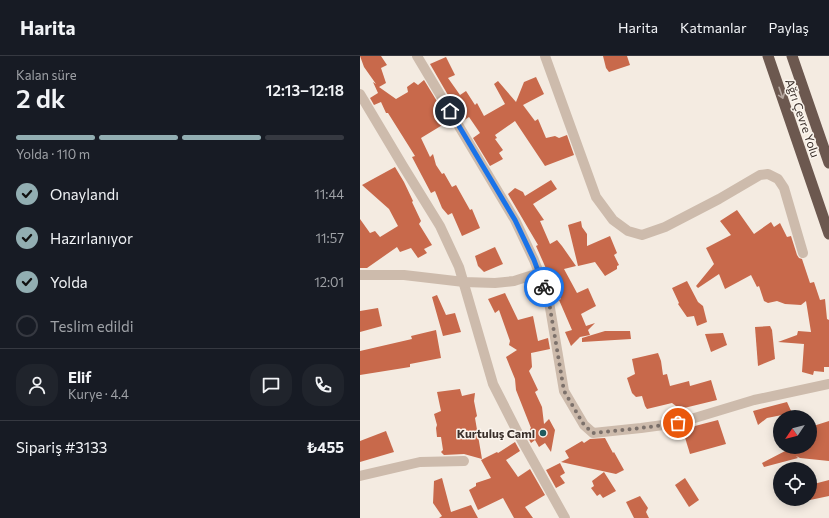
<!DOCTYPE html>
<html lang="tr">
<meta charset="utf-8">
<style>
body{margin:0;font-family:Commissioner,sans-serif;background:#20242c;color:#f1f3f6;height:100vh;display:flex;flex-direction:column;font-size:15px;white-space:nowrap}
*{box-sizing:border-box;margin:0}
p{font-size:13px;color:#9ea1a6}
.icon{flex:none;width:22px;height:22px;fill:none;stroke:currentColor;stroke-width:2;stroke-linecap:round;stroke-linejoin:round}
.map{position:relative;flex:1;overflow:hidden}
.side{display:flex;flex-direction:column;background:#171b24;width:360px}
.side>*{flex:none}
.needle{width:26px;rotate:235deg}
.controls{position:absolute;left:413px;top:354px;display:grid;gap:8px}
.controls a{display:grid;place-items:center;width:44px;height:44px;border-radius:50%;background:#171b24;box-shadow:0 2px 10px #0003;font-size:20px}
.pin{position:absolute;display:grid;place-items:center;width:34px;height:34px;color:#fff;margin:-17px;border:2px solid #fff;border-radius:50%;box-shadow:0 1px 4px #0007}
.courier{position:absolute;display:grid;place-items:center;width:40px;height:40px;margin:-20px;border:3px solid #1a73e8;border-radius:50%;background:#fff;color:#222;box-shadow:0 1px 5px #0007}
.headline em{font-style:normal;font-weight:600}
.headline div{display:flex;flex-direction:column-reverse}
.headline{display:flex;align-items:center;justify-content:space-between;height:68px;padding:0 16px}
h1{font-size:26px;font-weight:600;line-height:30px}
.bar{display:grid;grid-template-columns:repeat(4,1fr);gap:6px 4px;align-content:center;height:48px;padding:0 16px}
.bar i{height:5px;border-radius:3px;background:#363941}
.bar .on{background:#92aeb2}
.bar p{grid-column:span 4}
.line{display:flex;align-items:center;gap:10px;padding:0 16px;border-top:1px solid #363941}
.line div{flex:1}
.round{display:grid;place-items:center;flex:none;width:42px;height:42px;border-radius:16px;background:#20242c}
ol{padding:0 16px;list-style:none}
li{display:flex;align-items:center;gap:12px;height:44px}
li p{margin-inline-start:auto}
li .icon{padding:4px;border-radius:50%;background:#92aeb2;color:#111;stroke-width:4}
li:last-child{color:#9ea1a6}
li i{width:22px;height:22px;border:2px solid #363941;border-radius:50%}
header{display:flex;align-items:center;gap:24px;box-sizing:border-box;height:56px;padding:0 20px;background:#171b24;border-bottom:1px solid #363941}
header strong{font-size:19px}
nav{display:flex;gap:22px;margin-inline-start:auto;font-size:14px}
main{display:flex;flex:1;min-height:0}
.map>svg:first-child{display:block}
.building{fill:#c8694b}
.lines{fill:none;stroke-linecap:round;stroke-linejoin:round}
.minor{stroke:#cdbbac;stroke-width:10}
.trunk{stroke:#6c584f;stroke-width:11}
.oneway{stroke:#b4a69e}
.done{stroke:#7c716b;stroke-width:4;stroke-dasharray:0 7.2}
.route{stroke:#1a73e8;stroke-width:5}
.poi-dot{fill:#1f5a5e;stroke:#fbf5ee;stroke-width:1.5}
.labels{text-anchor:middle;dominant-baseline:central;stroke-width:3;stroke-linejoin:round;paint-order:stroke}
.street-label{font-size:12px;fill:#3b302b;stroke:#fbf5ee}
.poi-label{font-size:12px;font-weight:bold;fill:#3b302b;stroke:#fbf5ee;text-anchor:end}
</style>
<header>
<strong>Harita</strong>
<nav><a>Harita</a><a>Katmanlar</a><a>Paylaş</a></nav>
</header>
<main>
<section class="side">
<div class="headline"><div><h1>2 dk</h1><p>Kalan süre</p></div><em>12:13–12:18</em></div>
<div class="bar"><i class="on"></i><i class="on"></i><i class="on"></i><i></i><p>Yolda · 110 m</p></div>
<ol>
<li><svg class="icon" aria-label="check" viewBox="0 0 24 24"><path d="M5 12l5 5 9-10"/></svg>Onaylandı<p>11:44</p></li>
<li><svg class="icon" aria-label="check" viewBox="0 0 24 24"><path d="M5 12l5 5 9-10"/></svg>Hazırlanıyor<p>11:57</p></li>
<li><svg class="icon" aria-label="check" viewBox="0 0 24 24"><path d="M5 12l5 5 9-10"/></svg>Yolda<p>12:01</p></li>
<li><i></i>Teslim edildi</li>
</ol>
<div class="line" style="height:72px"><a class="round"><svg class="icon" aria-label="person" viewBox="0 0 24 24"><circle cx="12" cy="8" r="4"/><path d="M4 21q1-7 8-7t8 7"/></svg></a><div><b>Elif</b><p>Kurye · 4.4</p></div><a class="round"><svg class="icon" aria-label="chat" viewBox="0 0 24 24"><path d="M4 5h16v11H9l-5 4z"/></svg></a><a class="round"><svg class="icon" aria-label="phone" viewBox="0 0 24 24"><path d="M5 4h4l2 5-3 2q2 4 5 5l2-3 5 2v4C11 20 4 13 5 4z"/></svg></a></div>
<div class="line" style="height:52px"><div>Sipariş #3133</div><b>₺455</b></div>
</section>
<div class="map">
<svg width="469" height="462" viewBox="0 0 469 462">
<rect width="100%" height="100%" fill="#f4ebe1"/>
<g class="building">
<polygon points="0,0 21,0 27,9 21,12 26,27 19,31 36,43 48,36 47,31 54,26 58,29 64,24 89,65 61,82 70,101 73,98 76,109 82,118 84,117 92,131 96,129 110,154 112,153 120,172 102,180 92,157 88,159 82,152 75,135 71,137 52,101 55,100 28,57 26,57 21,46 14,49 10,42 18,37 13,26 16,28 4,11"/>
<polygon points="243,0 267,0 270,9 249,16 246,12"/>
<polygon points="86,1 95,19 88,22 100,39 106,35 115,49 117,47 124,60 145,48 134,28 138,25 156,46 164,26 176,21 184,38 163,49 175,65 178,63 186,82 195,80 199,82 207,79 214,99 185,110 155,65 135,79 137,82 135,83 143,94 139,97 143,103 130,110 113,82 120,77 109,61 103,65 70,8"/>
<polygon points="35,111 44,126 53,145 52,146 61,165 59,168 72,189 64,193 67,197 58,202 51,192 40,196 37,191 7,212 0,212 0,163 10,177 15,175 20,181 38,170 29,153 2,129"/>
<polygon points="191,124 197,133 173,148 184,164 180,165 190,188 197,184 202,190 216,210 204,213 217,237 228,232 236,250 221,258 226,270 235,267 228,274 230,279 220,281 211,290 205,276 212,274 199,244 201,243 193,231 187,217 188,217 176,190 178,189 148,138 155,132 163,136 165,140"/>
<polygon points="377,154 394,178 411,166 414,171 420,167 427,181 431,180 437,199 439,202 442,203 450,227 454,226 460,244 465,243 467,263 469,264 469,311 464,311 464,316 454,315 453,319 442,316 444,288 418,286 437,279 438,275 451,276 446,245 441,249 425,248 417,245 408,247 404,245 399,230 397,231 391,219 365,233 359,218 338,232 336,230 354,208 346,192 371,179 360,165"/>
<polygon points="221,165 222,171 227,178 227,190 250,180 257,197 254,199 259,209 257,210 257,213 245,220 235,206 218,210 208,169"/>
<polygon points="135,191 143,208 124,216 118,210 115,200"/>
<polygon points="327,225 338,246 343,250 347,266 337,270 334,260 327,261 318,248 319,247 312,232"/>
<polygon points="145,237 158,264 173,260 178,285 188,282 190,293 171,297 172,311 169,315 178,334 175,336 182,351 184,368 189,363 195,374 191,396 185,387 179,391 175,384 171,387 167,380 172,377 170,373 171,372 156,334 155,323 146,301 157,294 149,289 150,285 139,254 135,257 128,243"/>
<polygon points="77,239 86,259 95,257 101,276 83,280 72,241"/>
<polygon points="18,252 22,270 0,276 0,255"/>
<polygon points="410,270 412,274 415,303 398,310 395,271"/>
<polygon points="76,274 81,302 50,308 50,311 0,319 0,295 52,283 51,280"/>
<polygon points="245,275 270,275 271,283 222,286 222,282"/>
<polygon points="363,277 367,289 351,296 345,278"/>
<polygon points="298,297 301,305 303,319 307,318 310,330 329,325 330,330 351,324 357,344 320,353 312,347 287,353 285,350 282,340 276,341 272,337 267,322 275,318 272,303"/>
<polygon points="100,333 102,340 115,337 114,345 117,360 115,362 122,403 104,398 84,399 81,396 83,394 81,381 77,381 76,372 77,369 74,358 81,355 77,336"/>
<polygon points="427,346 432,357 407,362 398,369 393,355"/>
<polygon points="358,364 366,388 330,398 323,375 335,370"/>
<polygon points="469,365 469,405 440,402 436,400 438,402 404,411 402,407 429,393 432,396 444,391 450,391 450,371"/>
<polygon points="26,375 34,396 0,406 0,385"/>
<polygon points="245,382 253,397 254,396 264,414 256,418 201,406 209,402 205,395 222,385 224,387 230,383"/>
<polygon points="155,386 160,395 146,404 158,421 170,413 185,439 165,451 173,462 154,462 143,442 118,454 109,434 116,430 116,427 131,422 121,404 137,396 138,397"/>
<polygon points="200,407 205,417 200,420 205,427 196,432 186,414"/>
<polygon points="244,416 256,435 243,442 240,438 237,440 231,432 234,430 232,425"/>
<polygon points="82,422 91,456 111,449 118,462 79,462 82,460 73,447 74,425"/>
<polygon points="325,422 339,444 329,451 315,429"/>
<polygon points="469,424 469,440 450,444 450,429"/>
<polygon points="280,440 288,452 286,456 289,462 274,462 266,446"/>
</g>
<g class="lines">
<g class="minor">
<polyline points="57,0 155,164 174,204 188,240 204,335 224,369 233,377 281,372 318,367 394,344 469,328"/>
<polyline points="185,0 236,141 253,164 268,175 282,179 305,171 359,143 400,119 408,118 418,123 424,132 443,197"/>
<polyline points="0,38 43,110 80,170 99,211 133,328 161,383 205,462"/>
<polyline points="0,219 44,219 104,226 135,227 154,225 179,217"/>
<polyline points="0,420 60,406 104,405"/>
</g>
<g class="trunk">
<polyline points="408,0 469,178"/>
<polyline points="432,0 469,107"/>
</g>
</g>
<defs><path id="oneway-shaft" d="M-6 0H5M1.5-3L5.5 0L1.5 3" fill="none" stroke-width="1.6" stroke-linecap="round" stroke-linejoin="round"/></defs>
<use class="oneway" href="#oneway-shaft" transform="translate(421 37) rotate(71)"/>
<g class="lines">
<polyline class="done" points="184,231 188,240 204,335 224,369 233,377 281,372 318,367"/>
<polyline class="route" points="90,55 155,164 174,204 184,231"/>
</g>
<circle class="poi-dot" cx="183" cy="377" r="4"/>
<g class="labels">
<g class="street-label">
<text transform="translate(443 62) rotate(71)">Ağrı Çevre Yolu</text>
</g>
<g class="poi-label">
<text x="175" y="377">Kurtuluş Cami</text>
</g>
</g>
</svg>
<div class="controls">
<a><svg class="needle" viewBox="-14 -14 28 28"><path d="M0-13l5 13h-10z" fill="#e53935"/><path d="M0 13l5-13h-10z" fill="#9ea1a6"/></svg></a>
<a><svg class="icon" aria-label="locate" viewBox="0 0 24 24"><circle cx="12" cy="12" r="6"/><path d="M12 2v4M12 18v4M2 12h4M18 12h4"/></svg></a>
</div>
<div class="pin" style="left:318px;top:367px;background:#ea580c"><svg class="icon" aria-label="bag" viewBox="0 0 24 24"><path d="M5 8h14l-1 12H6zM9 8a3 3 0 0 1 6 0"/></svg></div>
<div class="pin" style="left:90px;top:55px;background:#1f2937"><svg class="icon" aria-label="home" viewBox="0 0 24 24"><path d="M3 11l9-7 9 7M6 9v11h12V9"/></svg></div>
<div class="courier" style="left:184px;top:231px"><svg class="icon" aria-label="bike" viewBox="0 0 24 24"><circle cx="6" cy="16" r="4"/><circle cx="18" cy="16" r="4"/><path d="M6 16l4-8h5l3 8M10 8l3 8H6M13 5h3"/></svg></div>
</div>
</main>
